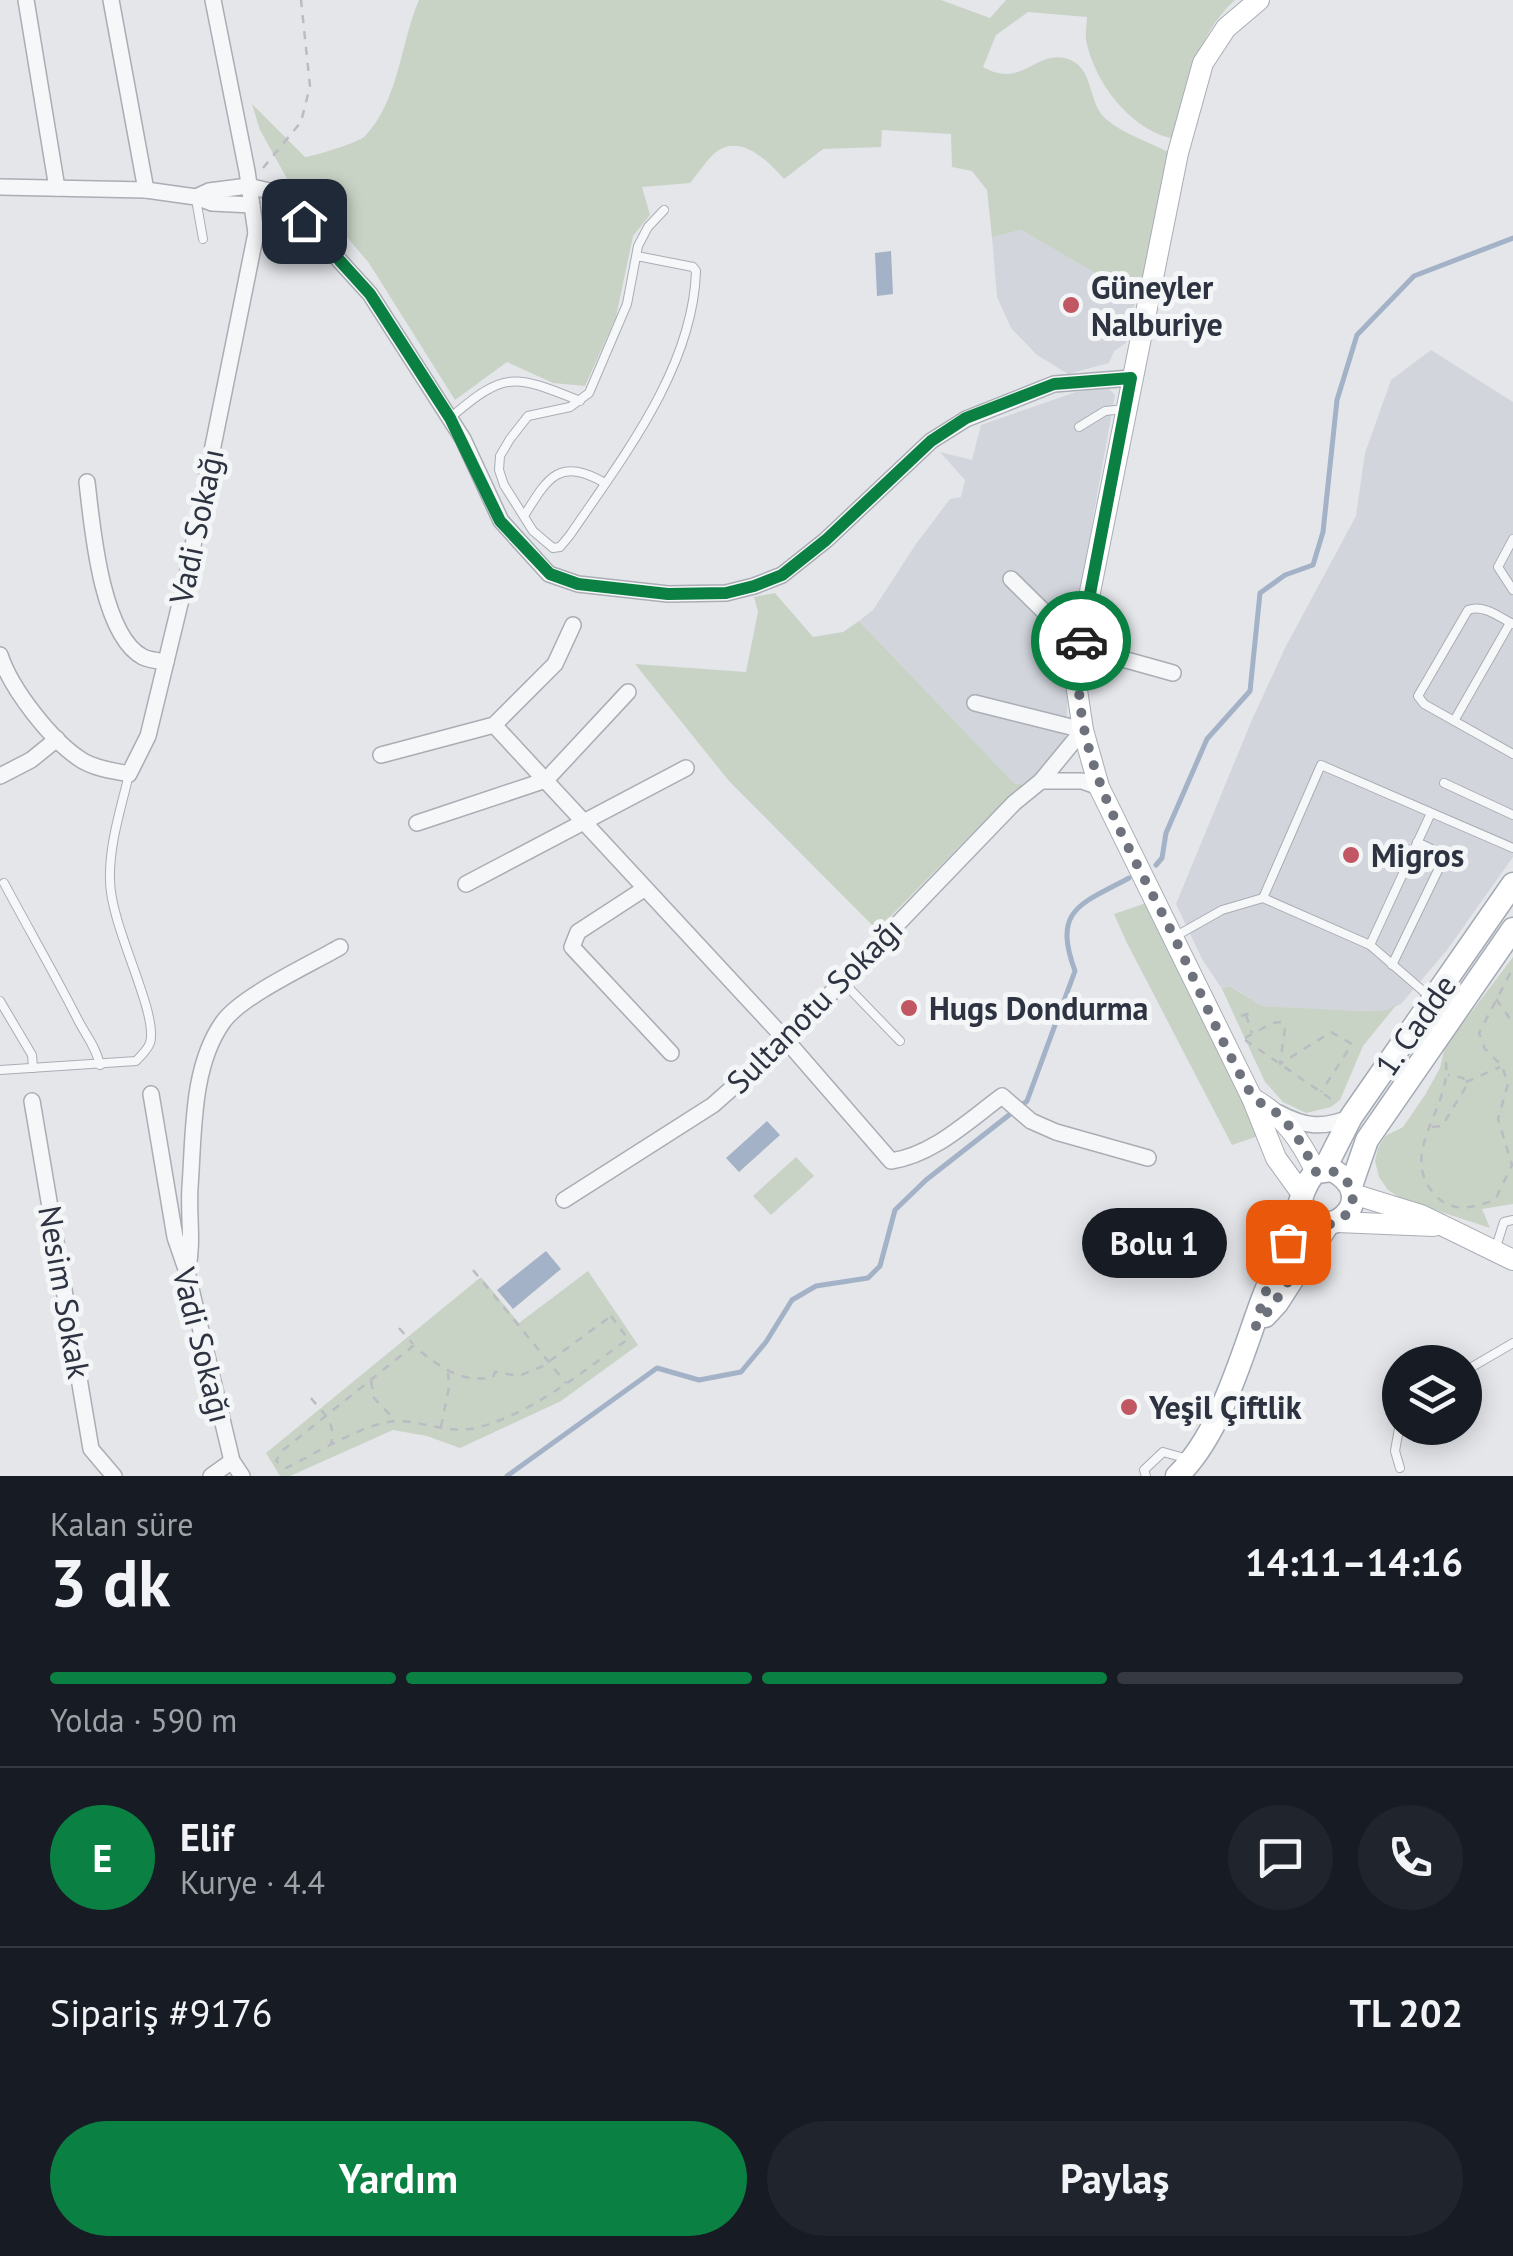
<!DOCTYPE html>
<html lang="tr">
<meta charset="utf-8">
<style>
body{margin:0;font-family:"PT Sans",sans-serif;background:#20242c;color:#f1f3f6;height:100vh;display:flex;flex-direction:column;font-size:38px;white-space:nowrap}
*{box-sizing:border-box;margin:0}
p{font-size:32px;color:#9ea1a6}
.icon{flex:none;width:55px;height:55px;fill:none;stroke:currentColor;stroke-width:2;stroke-linecap:round;stroke-linejoin:round}
.map{position:relative;height:1476px;overflow:hidden}
.drawer{display:flex;flex-direction:column;background:#171b24;flex:1}
.drawer>*{flex:none}
.buttons{position:absolute;left:1382px;top:1345px;display:grid;gap:20px}
.buttons a{display:grid;place-items:center;width:100px;height:100px;border-radius:50%;background:#171b24;box-shadow:0 5px 25px #0003;font-size:50px}
.pin{position:absolute;display:grid;place-items:center;width:85px;height:85px;color:#fff;margin:-42px;border-radius:20px;box-shadow:0 5px 15px #0006}
.courier{position:absolute;display:grid;place-items:center;width:100px;height:100px;margin:-50px;border:8px solid #0b8043;border-radius:50%;background:#fff;color:#222;box-shadow:0 2px 12px #0007}
.bubble{position:absolute;height:70px;border-radius:35px;background:#171b24;box-shadow:0 5px 25px #0003;font-size:32px;font-weight:800;line-height:70px;text-align:center}
.headline em{font-style:normal;font-weight:800}
.headline div{display:flex;flex-direction:column-reverse}
.headline{display:flex;align-items:center;justify-content:space-between;height:170px;padding:0 50px}
h1{font-size:65px;font-weight:800;line-height:75px}
.bar{display:grid;grid-template-columns:repeat(4,1fr);gap:15px 10px;align-content:center;height:120px;padding:0 50px}
.bar i{height:12px;border-radius:8px;background:#363941}
.bar .on{background:#0b8043}
.bar p{grid-column:span 4}
.line{display:flex;align-items:center;gap:25px;padding:0 50px;border-top:2px solid #363941}
.line div{flex:1}
.round{display:grid;place-items:center;flex:none;width:105px;height:105px;border-radius:52px;background:#20242c}
.primary-button{display:flex;gap:20px;margin-top:auto;padding:20px 50px}
.primary-button a{flex:1;height:115px;border-radius:60px;background:#0b8043;color:#fff;font-size:40px;font-weight:800;line-height:115px;text-align:center}
.primary-button a+a{background:#20242c;color:#f1f3f6}
.map>svg:first-child{display:block}
.built{fill:#d2d5dc}
.green{fill:#c8d3c6}
.water{fill:#a3b2c6}
.lines{fill:none;stroke-linecap:round;stroke-linejoin:round}
.stream{stroke:#a3b2c6;stroke-width:5}
.lane-casing{stroke:#a9adb4;stroke-width:10}
.street-casing{stroke:#a9adb4;stroke-width:18}
.secondary-casing{stroke:#a9adb4;stroke-width:22}
.primary-casing{stroke:#a4aab5;stroke-width:25}
.path{stroke:#babcc2;stroke-width:2.5;stroke-dasharray:8 8;stroke-linecap:butt}
.lane{stroke:#f6f7f9;stroke-width:8}
.street{stroke:#f6f7f9;stroke-width:15}
.secondary{stroke:#fff;stroke-width:20}
.primary{stroke:#fff;stroke-width:22}
.done{stroke:#6d727c;stroke-width:10;stroke-dasharray:0 18}
.route{stroke:#0b8043;stroke-width:12}
.poi-dot{fill:#c15762;stroke:#f3f5f7;stroke-width:4}
.labels{text-anchor:middle;dominant-baseline:central;stroke-width:10;stroke-linejoin:round;paint-order:stroke}
.poi-label{font-size:32px;font-weight:bold;fill:#2d3341;stroke:#f3f5f7;text-anchor:start}
.street-label{font-size:32px;fill:#2d3341;stroke:#f3f5f7}
</style>
<div class="map">
<svg width="1513" height="1476" viewBox="0 0 1513 1476">
<rect width="100%" height="100%" fill="#e4e6ea"/>
<g class="built">
<polygon points="1021,230 1128,292 1133,308 1126,343 1114,351 1109,363 1068,374 1037,355 1011,328 997,297 992,237"/>
<polygon points="1431,350 1513,402 1513,857 1447,950 1401,1004 1387,1010 1340,1011 1262,1006 1231,986 1222,989 1202,959 1176,904 1251,722 1285,648 1356,516 1365,453 1391,380"/>
<polygon points="1107,387 1115,395 1071,641 1065,748 1025,785 1014,783 859,621 873,610 916,544 950,499 961,497 965,480 940,452 972,460 981,425 1076,392"/>
</g>
<g class="green">
<path d="M 419,0 L 941,0 L 990,18 L 1006,0 L 1235,0 C 1196,35 1187,87 1175,136 L 1170,138 C 1129,128 1094,81 1086,40 C 1085,33 1087,24 1087,17 L 1028,12 L 996,35 L 983,67 C 1022,89 1034,51 1065,58 C 1096,66 1086,103 1107,120 C 1124,134 1151,143 1170,153 L 1143,284 L 1133,308 L 1128,292 L 1021,230 L 992,237 L 987,190 L 972,171 L 952,167 L 951,134 L 882,130 L 881,147 L 823,149 L 784,179 C 769,162 741,133 716,152 C 706,160 698,174 690,183 L 642,187 L 650,215 L 633,236 L 616,317 L 585,386 L 553,383 L 507,362 L 455,400 L 369,263 L 335,223 L 290,184 L 260,130 L 252,104 L 305,157 C 315,156 359,142 364,137 C 399,102 401,40 419,0 Z"/>
<polygon points="775,593 813,637 843,632 859,621 1014,783 1025,785 1006,799 882,925 879,932 729,781 635,664 746,672 758,612 754,597"/>
<polygon points="1149,902 1192,1000 1261,1135 1232,1145 1127,943 1114,914"/>
<polygon points="1513,957 1513,1204 1482,1209 1490,1228 1402,1199 1388,1190 1379,1177 1375,1161 1378,1148 1385,1136 1403,1127 1425,1095 1440,1068 1445,1047"/>
<polygon points="1230,986 1262,1006 1356,1011 1387,1010 1397,1004 1363,1046 1340,1100 1331,1107 1306,1113 1283,1102 1265,1082 1222,989"/>
<polygon points="796,1157 814,1176 771,1215 753,1196"/>
<polygon points="588,1271 638,1345 561,1401 460,1448 427,1436 393,1430 290,1476 280,1476 266,1453 481,1277 519,1323"/>
</g>
<g class="water">
<polygon points="891,251 893,294 877,296 875,253"/>
<polygon points="767,1121 780,1135 739,1172 726,1158"/>
<polygon points="546,1251 561,1269 513,1309 497,1290"/>
</g>
<g class="lines">
<g class="stream">
<polyline points="1156,865 1162,858 1166,833 1207,739 1250,691 1260,593 1285,575 1313,565 1323,532 1337,400 1357,335 1414,276 1513,238"/>
<path d="M 507,1476 L 657,1368 L 699,1380 L 741,1372 L 766,1342 L 792,1300 L 816,1286 L 868,1278 L 880,1266 L 895,1210 L 926,1180 L 1027,1101 L 1075,971 C 1052,909 1081,904 1129,878"/>
</g>
<defs>
<g id="lane">
<polyline points="196,199 203,239"/>
<path d="M 637,256 L 693,267 L 696,271 C 693,368 623,457 570,535 L 560,547 L 553,548 L 533,531 L 504,485 L 499,470 L 500,456 L 510,439 L 528,416 L 570,407 L 589,393 L 627,304 L 638,246 L 648,227 L 664,210"/>
<path d="M 450,418 C 505,371 513,374 580,401"/>
<polyline points="1079,427 1105,411 1125,409"/>
<path d="M 524,516 C 548,477 559,457 605,483"/>
<polyline points="1513,539 1498,567 1513,590"/>
<path d="M 1513,624 C 1499,617 1484,604 1468,610 L 1418,696 L 1424,704 L 1513,754"/>
<polyline points="1454,721 1510,623"/>
<polyline points="1444,783 1513,815"/>
<path d="M 4,883 C 28,928 53,971 76,1016 C 84,1033 96,1046 100,1065"/>
<polyline points="1263,898 1321,765 1513,848"/>
<polyline points="1176,936 1222,910 1263,898 1370,945 1430,997"/>
<polyline points="1370,945 1431,813"/>
<polyline points="1392,965 1443,860 1438,852 1417,842"/>
<polyline points="842,981 900,1041"/>
<polyline points="0,1001 32,1055 33,1068"/>
<path d="M 0,1070 L 136,1061 C 141,1056 148,1049 150,1043 C 159,1013 110,926 110,880 C 109,844 121,809 129,774"/>
<polyline points="1495,1250 1504,1222 1513,1220"/>
<polyline points="1465,1371 1513,1343"/>
<polyline points="1400,1423 1395,1451 1400,1468"/>
<polyline points="1146,1476 1144,1470 1163,1452 1188,1459"/>
</g>
<g id="street">
<polyline points="26,0 57,188"/>
<polyline points="111,0 146,190"/>
<polyline points="0,187 146,190 196,197 212,203 252,205"/>
<polyline points="196,197 209,191 248,186 278,193 370,294 463,439 501,521 549,574 578,584 668,594 726,593 754,586 782,575 826,540 931,441 966,419 1054,384 1131,378"/>
<polyline points="256,233 329,248"/>
<path d="M 87,482 C 92,525 101,635 143,657 C 149,660 159,661 166,662"/>
<polyline points="1011,579 1080,647 1173,673"/>
<path d="M 0,655 C 11,689 52,742 83,761 C 97,769 114,771 129,774 L 148,736 L 187,575 L 256,233 L 247,171 L 213,0"/>
<path d="M 494,725 L 786,1040 L 891,1161 C 933,1155 968,1121 1002,1096 L 1031,1121 L 1056,1132 L 1148,1158"/>
<polyline points="381,755 494,725 555,664 573,625"/>
<polyline points="0,776 31,760 57,739"/>
<polyline points="1041,781 1082,781 1099,787"/>
<polyline points="417,823 546,780 628,692"/>
<polyline points="466,884 686,768"/>
<polyline points="644,889 578,932 572,947 671,1053"/>
<polyline points="151,1094 175,1237 187,1272 232,1461 242,1476"/>
<polyline points="32,1101 91,1449 114,1476"/>
<path d="M 1279,1113 C 1305,1127 1323,1129 1351,1117"/>
<polyline points="564,1200 713,1105 786,1040 1014,803 1041,781 1083,730 975,703"/>
<path d="M 187,1272 C 194,1243 188,1216 190,1187 C 194,1134 191,1067 223,1022 C 241,996 311,964 340,947"/>
<polyline points="211,1476 232,1461"/>
</g>
<g id="secondary">
<polyline points="1259,0 1226,28 1203,63 1178,153 1087,607 1077,690 1083,730 1099,787 1252,1098 1276,1158 1302,1194"/>
<path d="M 1252,1098 C 1284,1116 1300,1139 1316,1172"/>
<polyline points="1353,1194 1421,1215 1513,1260"/>
<polyline points="1337,1222 1434,1226"/>
</g>
<g id="primary">
<polyline points="1324,1170 1351,1117 1513,884"/>
<polyline points="1351,1186 1367,1140 1513,929"/>
<polyline points="1265,1316 1277,1303 1328,1224"/>
<path d="M 1177,1476 C 1221,1434 1242,1354 1263,1298 C 1270,1279 1281,1261 1288,1242 C 1297,1220 1300,1186 1316,1172 L 1332,1170 C 1386,1198 1321,1253 1302,1203"/>
</g>
</defs>
<use href="#lane" class="lane-casing"/>
<use href="#street" class="street-casing"/>
<use href="#secondary" class="secondary-casing"/>
<use href="#primary" class="primary-casing"/>
<g class="path">
<polyline points="263,168 301,122 310,86 301,0"/>
<polyline points="1496,999 1513,1023"/>
<polyline points="1246,1015 1252,1033"/>
<polyline points="1241,1016 1253,1012"/>
<polyline points="1245,1038 1272,1023 1282,1022 1285,1028 1280,1064 1331,1032 1352,1044 1321,1092"/>
<polyline points="1245,1040 1337,1103"/>
<path d="M 1446,1062 C 1451,1110 1396,1153 1436,1196 C 1453,1214 1474,1207 1495,1200 L 1512,1165 L 1498,1119 L 1508,1084 L 1502,1066 L 1485,1049 L 1479,1033 L 1513,968"/>
<polyline points="1466,1082 1500,1067"/>
<polyline points="1432,1127 1442,1126 1467,1085 1463,1078 1448,1075"/>
<polyline points="473,1270 566,1383"/>
<path d="M 611,1316 L 628,1339 C 582,1372 532,1414 476,1428 C 448,1434 426,1422 399,1421 C 369,1420 315,1454 286,1468 L 276,1461 L 282,1451 L 413,1346 C 440,1366 459,1384 493,1377 L 495,1372 L 519,1376 L 543,1366 Z"/>
<polyline points="399,1328 413,1344"/>
<polyline points="371,1381 374,1398 394,1419"/>
<path d="M 311,1398 C 325,1416 336,1421 331,1444"/>
<polyline points="441,1427 449,1387 448,1373"/>
</g>
<use href="#lane" class="lane"/>
<use href="#street" class="street"/>
<use href="#secondary" class="secondary"/>
<use href="#primary" class="primary"/>
</g>
<g class="lines">
<path class="done" d="M 1081,641 C 1065,751 1130,846 1176,941 C 1200,991 1222,1044 1250,1092 C 1256,1104 1270,1106 1279,1115 C 1296,1131 1306,1152 1316,1172 C 1335,1167 1347,1176 1353,1194 C 1352,1222 1339,1214 1326,1228 C 1299,1258 1283,1296 1256,1326 L 1263,1298 L 1288,1242"/>
<polyline class="route" points="304,221 370,294 450,418 500,521 550,574 578,584 668,594 726,593 754,586 782,575 826,540 931,441 966,418 1054,384 1131,378 1081,641"/>
</g>
<g class="poi-dot">
<circle cx="1071" cy="305" r="10"/>
<circle cx="1351" cy="855" r="10"/>
<circle cx="909" cy="1008" r="10"/>
<circle cx="1129" cy="1407" r="10"/>
</g>
<g class="labels">
<g class="poi-label">
<text x="1091" y="287">Güneyler<tspan x="1091" dy="37">Nalburiye</tspan></text>
<text x="1371" y="855">Migros</text>
<text x="929" y="1008">Hugs Dondurma</text>
<text x="1149" y="1407">Yeşil Çiftlik</text>
</g>
<g class="street-label">
<text transform="translate(196 526) rotate(-78)">Vadi Sokağı</text>
<text transform="translate(814 1005) rotate(-45)">Sultanotu Sokağı</text>
<text transform="translate(1415 1025) rotate(-55)">1. Cadde</text>
<text transform="translate(65 1292) rotate(80)">Nesim Sokak</text>
<text transform="translate(203 1345) rotate(76)">Vadi Sokağı</text>
</g>
</g>
</svg>
<div class="buttons">
<a><svg class="icon" aria-label="layers" viewBox="0 0 24 24"><path d="M12 4l9 5-9 5-9-5zM3 14l9 5 9-5"/></svg></a>
</div>
<div class="pin" style="left:1288px;top:1242px;background:#ea580c"><svg class="icon" aria-label="bag" viewBox="0 0 24 24"><path d="M5 8h14l-1 12H6zM9 8a3 3 0 0 1 6 0"/></svg></div>
<div class="pin" style="left:304px;top:221px;background:#1f2937"><svg class="icon" aria-label="home" viewBox="0 0 24 24"><path d="M3 11l9-7 9 7M6 9v11h12V9"/></svg></div>
<div class="courier" style="left:1081px;top:641px"><svg class="icon" aria-label="car" viewBox="0 0 24 24"><path d="M5 17H2v-5l4-1 3-4h7l3 4 3 1v5h-3M9 17h6M6 11h13"/><circle cx="7" cy="17" r="2"/><circle cx="17" cy="17" r="2"/></svg></div>
<div class="bubble" style="left:1082px;top:1208px;width:145px">Bolu 1</div>
</div>
<section class="drawer">
<div class="headline"><div><h1>3 dk</h1><p>Kalan süre</p></div><em>14:11–14:16</em></div>
<div class="bar"><i class="on"></i><i class="on"></i><i class="on"></i><i></i><p>Yolda · 590 m</p></div>
<div class="line" style="height:180px"><b class="round" style="background:#0b8043;color:#fff">E</b><div><b>Elif</b><p>Kurye · 4.4</p></div><a class="round"><svg class="icon" aria-label="chat" viewBox="0 0 24 24"><path d="M4 5h16v11H9l-5 4z"/></svg></a><a class="round"><svg class="icon" aria-label="phone" viewBox="0 0 24 24"><path d="M5 4h4l2 5-3 2q2 4 5 5l2-3 5 2v4C11 20 4 13 5 4z"/></svg></a></div>
<div class="line" style="height:130px"><div>Sipariş #9176</div><b>TL 202</b></div>
<div class="primary-button"><a>Yardım</a><a>Paylaş</a></div>
</section>
